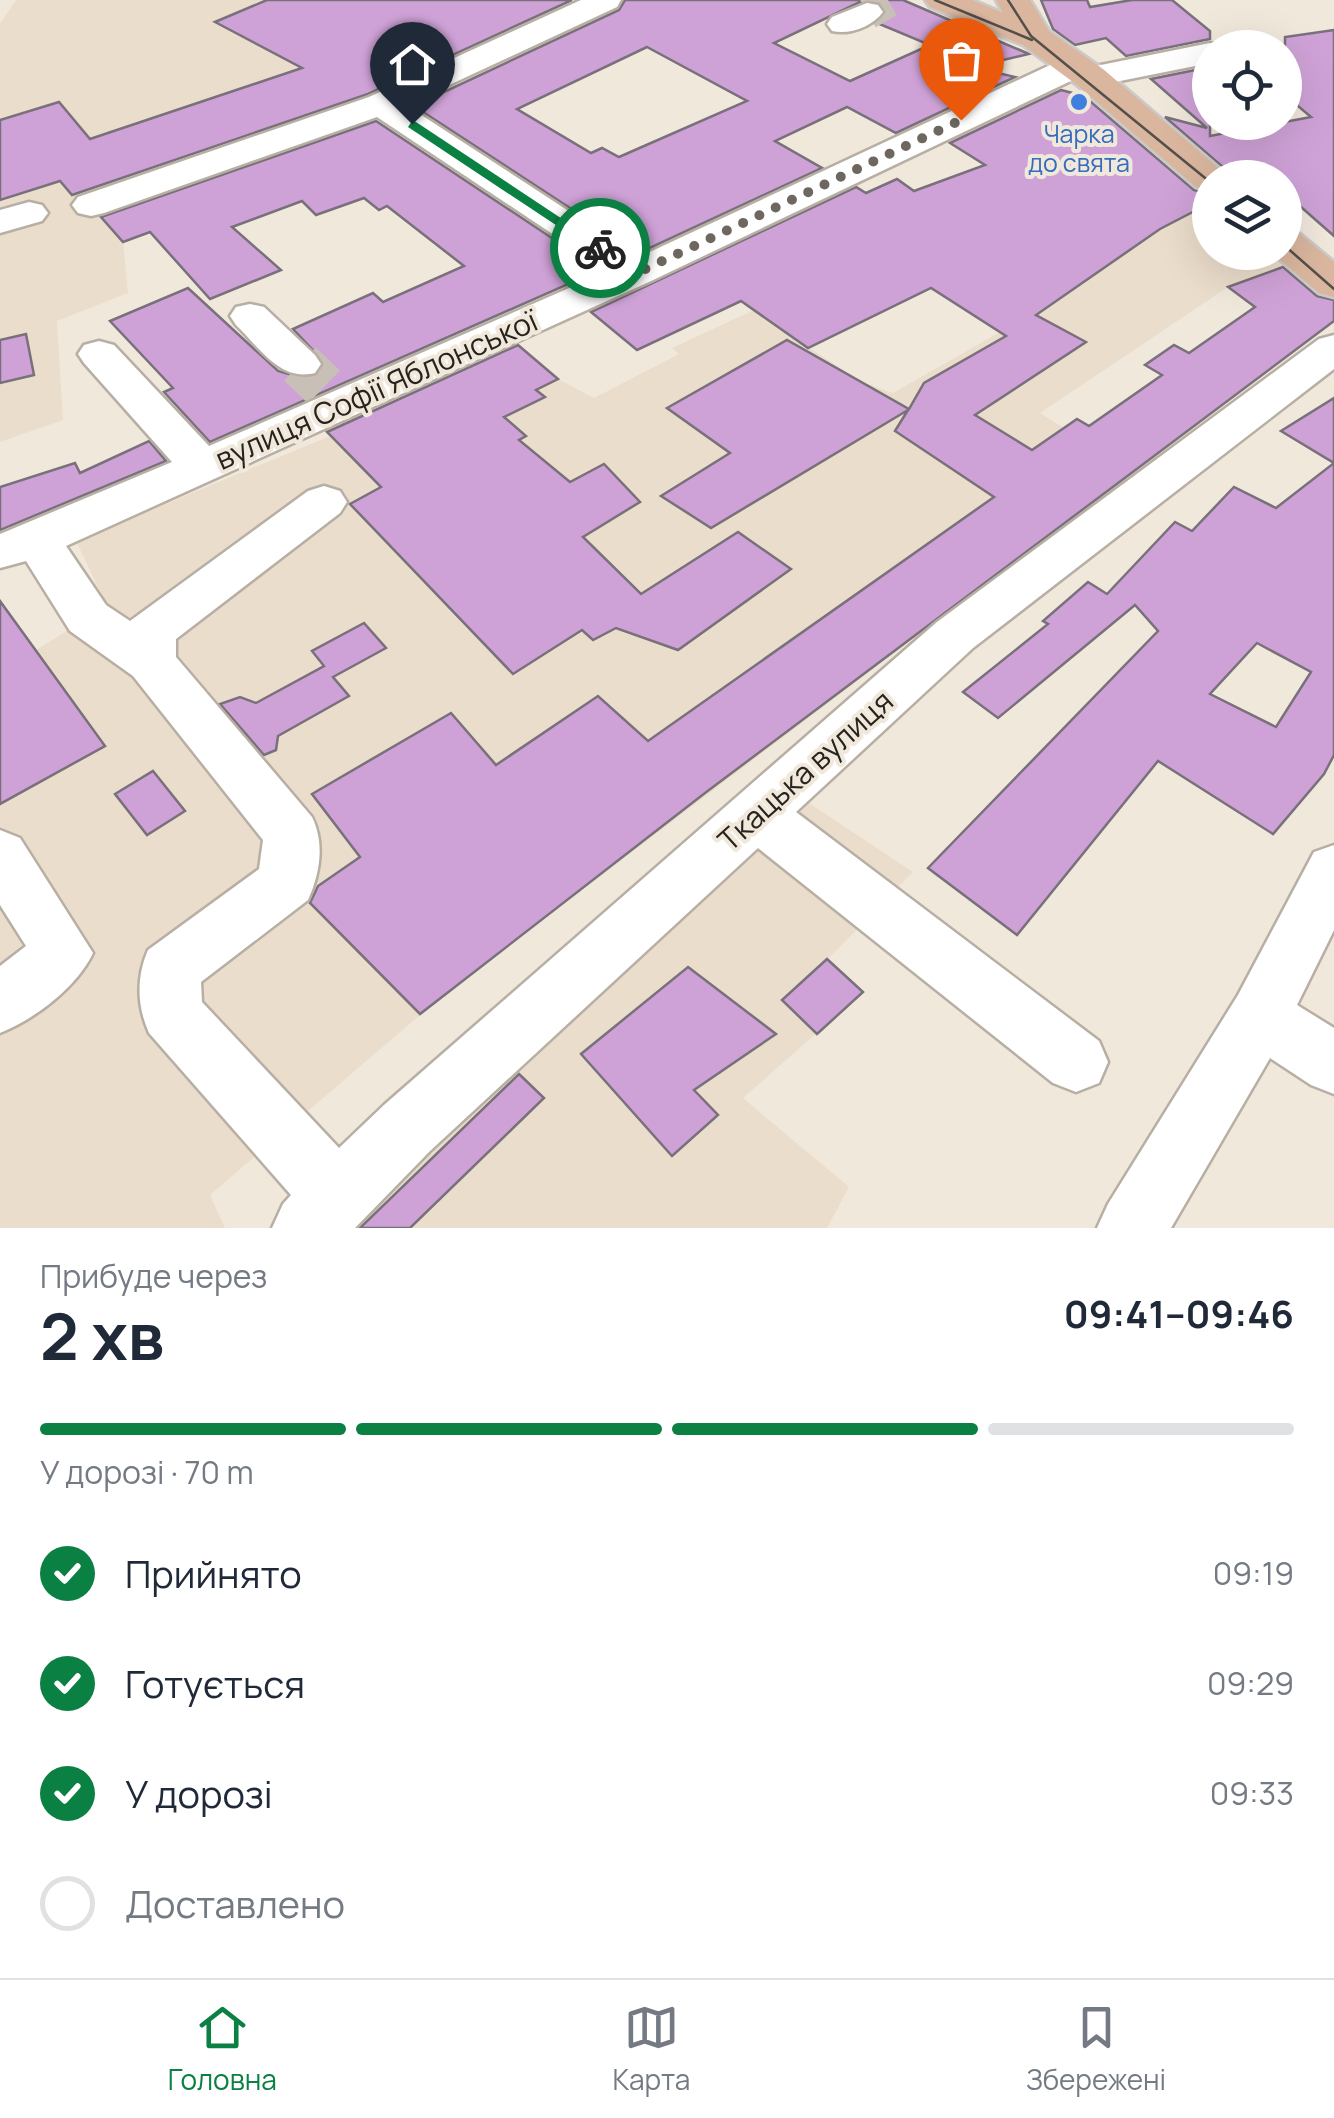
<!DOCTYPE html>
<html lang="uk">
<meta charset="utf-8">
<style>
body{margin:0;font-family:Manrope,sans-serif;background:#f6f6f7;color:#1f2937;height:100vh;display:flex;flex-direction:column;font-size:38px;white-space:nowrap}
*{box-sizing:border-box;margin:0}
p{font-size:32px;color:#747a83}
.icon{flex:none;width:55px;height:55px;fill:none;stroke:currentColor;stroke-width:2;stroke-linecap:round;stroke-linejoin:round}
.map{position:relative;height:1228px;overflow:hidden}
.panel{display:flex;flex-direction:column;background:#fff;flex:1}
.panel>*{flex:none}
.tools{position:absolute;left:1192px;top:30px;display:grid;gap:20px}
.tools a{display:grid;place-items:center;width:110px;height:110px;border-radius:50%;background:#fff;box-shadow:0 10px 40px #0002;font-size:50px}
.pin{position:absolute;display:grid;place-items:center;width:85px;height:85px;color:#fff;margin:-102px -42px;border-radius:50% 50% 50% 0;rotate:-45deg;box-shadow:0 0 10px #0007}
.pin .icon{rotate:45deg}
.courier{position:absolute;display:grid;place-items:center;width:100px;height:100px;margin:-50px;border:8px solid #0b8043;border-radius:50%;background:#fff;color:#222;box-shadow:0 2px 12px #0007}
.summary em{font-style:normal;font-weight:700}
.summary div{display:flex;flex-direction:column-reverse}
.summary{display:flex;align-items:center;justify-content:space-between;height:170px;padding:0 40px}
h1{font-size:65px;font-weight:700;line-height:75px}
.bar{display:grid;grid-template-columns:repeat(4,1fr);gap:15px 10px;align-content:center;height:120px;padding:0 40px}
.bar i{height:12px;border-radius:8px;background:#e0e1e3}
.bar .active{background:#0b8043}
.bar p{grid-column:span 4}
ol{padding:0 40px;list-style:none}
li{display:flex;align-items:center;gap:30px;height:110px}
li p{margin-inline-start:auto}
li .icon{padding:10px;border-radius:50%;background:#0b8043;color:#fff;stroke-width:4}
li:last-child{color:#747a83}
li i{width:55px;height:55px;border:5px solid #e0e1e3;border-radius:50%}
.tab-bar{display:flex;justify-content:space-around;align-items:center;height:140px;border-top:2px solid #e0e1e3;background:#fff;font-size:28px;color:#747a83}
.tab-bar a{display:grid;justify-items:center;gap:5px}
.tab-bar .active{color:#0b8043}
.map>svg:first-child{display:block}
.built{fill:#ebddcb}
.building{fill:#cfa2d7;stroke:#78707a;stroke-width:2.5;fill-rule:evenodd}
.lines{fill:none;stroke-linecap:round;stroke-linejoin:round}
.minor-tunnel-far1{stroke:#c8c0b6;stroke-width:35;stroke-dasharray:35 18;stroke-linecap:butt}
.minor-tunnel{stroke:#c8c0b6;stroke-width:46;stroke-dasharray:46 22;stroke-linecap:butt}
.minor-casing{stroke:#b8afa4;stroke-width:5}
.major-casing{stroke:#cbcac9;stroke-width:5}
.minor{fill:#fff;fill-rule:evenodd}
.major{fill:#dab69e;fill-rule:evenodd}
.tram{stroke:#544f49;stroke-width:2.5}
.route{fill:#0b8043}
.done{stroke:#6d6760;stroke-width:10;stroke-dasharray:0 18}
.shop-dot{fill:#3f7fe0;stroke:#f1e8dc;stroke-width:4}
.labels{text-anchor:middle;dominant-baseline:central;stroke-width:8;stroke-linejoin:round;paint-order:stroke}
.far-shop-label{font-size:25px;fill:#366cbe;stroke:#f1e8dc}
.street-label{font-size:30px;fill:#26221e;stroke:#f1e8dc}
</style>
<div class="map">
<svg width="1334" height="1228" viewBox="0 0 1334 1228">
<rect width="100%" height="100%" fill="#f1e8dc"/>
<g class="built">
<polygon points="16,0 404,0 285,58 354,101 83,196 123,242 128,293 57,321 63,420 0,442 0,24"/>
<polygon points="1210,203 1210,252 1271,253 1287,266 1228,287 1040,413 1133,471 440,998 210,1195 225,1228 0,1228 0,630 20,629 36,650 107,606 76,541 330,436 520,347 558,379 594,398 679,354 672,348 754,310 859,381 893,393 1063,296 1167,225"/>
<polygon points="806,801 913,872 828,959 863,992 743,1098 849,1187 827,1228 340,1228 511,1067"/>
</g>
<g class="building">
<polygon points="267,0 572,0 368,94 72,195 60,181 0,200 0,120 59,102 90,139 302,68 215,22"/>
<path d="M 625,0 L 864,0 L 774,43 L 850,81 L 930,45 L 877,23 L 887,12 L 881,3 L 871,0 L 903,0 L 1029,54 L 973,67 L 1015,77 L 896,133 L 847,107 L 775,141 L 822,168 L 639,253 L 414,106 L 619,10 ZM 647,47 L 747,101 L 619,157 L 602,148 L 591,153 L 517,109 Z"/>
<polygon points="1041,0 1087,0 1090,7 1132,0 1172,0 1210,31 1210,39 1126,56 1106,38 1075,45 1053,29"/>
<polygon points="1334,30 1334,236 1285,193 1285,178 1267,178 1250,162 1224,168 1165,117 1207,128 1151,79 1210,67 1210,136 1311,117 1285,95 1285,37"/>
<polygon points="1061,90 1084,96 1194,190 1210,193 1210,203 1160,229 1036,315 1086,342 975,415 1032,450 1077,419 1089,426 1162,375 1145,365 1174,345 1189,353 1255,307 1228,287 1283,267 1317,296 1334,300 1334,321 705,793 420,1014 310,903 318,886 360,857 312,794 451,713 496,765 598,696 648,741 994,497 895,431 908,410 711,528 661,496 730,453 667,408 787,340 909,409 924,383 1006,336 931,288 808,348 741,301 637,350 591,312 856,187 866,193 897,179 914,191 985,165 950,143"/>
<polygon points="376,121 600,270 210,442 164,392 173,388 110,321 188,288 278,371 302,378 315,377 324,362 293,329 373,293 383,302 464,266 387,206 379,210 364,198 316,215 302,201 232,227 281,270 210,299 150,232 123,242 101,217"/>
<polygon points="26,334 34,375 0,383 0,340"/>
<polygon points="518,345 558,379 536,390 545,397 504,417 526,436 519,440 570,482 604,464 640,502 583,537 641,594 738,532 791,569 678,650 616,628 593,640 582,630 513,674 350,504 381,487 327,432"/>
<polygon points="1334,398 1334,463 1281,431"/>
<polygon points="149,441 166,461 0,530 0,487 75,463 80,473"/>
<path d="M 1334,463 L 1334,755 L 1324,774 L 1273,834 L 1158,761 L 1017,935 L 928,868 L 1158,631 L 1135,605 L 998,718 L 963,692 L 1048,624 L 1043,621 L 1088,582 L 1107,594 L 1175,522 L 1192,531 L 1234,487 L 1276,508 ZM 1257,643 L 1311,672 L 1276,727 L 1210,694 Z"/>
<polygon points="0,601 105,746 0,804"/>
<polygon points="364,623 386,648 333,677 349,696 278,736 276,750 264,755 220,704 240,697 256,703 324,666 312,651"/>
<polygon points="153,771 185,811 147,835 115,794"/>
<polygon points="827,959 863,992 817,1034 782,1000"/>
<polygon points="688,967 776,1034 694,1090 718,1115 672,1156 581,1054"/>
<polygon points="519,1074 544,1098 410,1228 360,1228"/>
</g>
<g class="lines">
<polyline class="minor-tunnel-far1" points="867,12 888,0"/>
<polyline class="minor-tunnel" points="300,364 324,387"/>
<defs>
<g id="minor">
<path d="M 581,0 L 621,0 L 617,7 L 406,105 L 639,257 L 1063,59 L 1087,59 L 1091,67 L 1210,43 L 1222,46 L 1226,41 L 1253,34 L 1264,37 L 1269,44 L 1267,48 L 1210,48 L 1210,63 L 1090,87 L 1075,79 L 651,281 L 66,546 L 106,605 L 130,621 L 308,491 L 324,486 L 340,491 L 347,502 L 340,513 L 176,639 L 176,657 L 312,817 C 325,843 320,874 308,900 L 201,982 L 202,1002 L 339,1148 L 384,1105 L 937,622 L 1319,339 L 1334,335 L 1334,369 L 973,648 L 796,812 L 1099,1041 L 1108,1062 L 1099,1083 L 1076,1092 L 1053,1083 L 758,848 L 430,1151 L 355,1228 L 272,1228 L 283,1204 L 291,1195 L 149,1033 C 137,1006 136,978 148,950 L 259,869 L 263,840 L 133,676 L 70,631 L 26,561 L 0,568 L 0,534 L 172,462 L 84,363 L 78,354 L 84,345 L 99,341 L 114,345 L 209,446 L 608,271 L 377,117 L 104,213 L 91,216 L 78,213 L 72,205 L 78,197 L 369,97 Z"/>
<path d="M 867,3 L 878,5 L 883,12 C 872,27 849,35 832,31 L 827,24 L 832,17 Z"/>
<polygon points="29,202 42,205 48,213 42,221 0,233 0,210"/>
<path d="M 250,304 L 264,307 L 315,355 L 321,364 L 315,373 C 280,382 259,347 236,325 L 230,316 L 236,307 Z"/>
<path d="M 0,830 L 20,838 L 93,953 C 77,987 35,1019 0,1033 L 0,966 L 26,946 L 0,905 Z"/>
<polygon points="1334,845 1334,930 1297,1005 1334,1028 1334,1094 1311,1085 1270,1058 1171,1228 1097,1228 1108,1204 1238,995 1314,852"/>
</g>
<g id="major">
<polygon points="925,0 972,0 1003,13 996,0 1030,0 1049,31 1103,69 1230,178 1210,178 1210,190 1196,187 1077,85 1023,45 930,7"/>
<polygon points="1285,230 1300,234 1334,262 1334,297 1319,293 1271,252 1285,252"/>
</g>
</defs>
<use href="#minor" class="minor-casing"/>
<use href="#major" class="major-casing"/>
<use href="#minor" class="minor"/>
<use href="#major" class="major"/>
<g class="tram">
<polyline points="935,0 1032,40"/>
<polyline points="1008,0 1031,36 1210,182"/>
<polyline points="1285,246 1334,289"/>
</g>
</g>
<polygon class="route" points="412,121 416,122 606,248 595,251 408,127"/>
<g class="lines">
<polyline class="done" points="600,248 637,273 961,120"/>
</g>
<circle class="shop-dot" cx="1079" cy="102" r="10"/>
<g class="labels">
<g class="far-shop-label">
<text x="1079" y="133">Чарка<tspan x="1079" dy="29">до свята</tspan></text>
</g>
<g class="street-label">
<text transform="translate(376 389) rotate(-24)">вулиця Софії Яблонської</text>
<text transform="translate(805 770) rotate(-42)">Ткацька вулиця</text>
</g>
</g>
</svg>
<div class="tools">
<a><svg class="icon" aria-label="locate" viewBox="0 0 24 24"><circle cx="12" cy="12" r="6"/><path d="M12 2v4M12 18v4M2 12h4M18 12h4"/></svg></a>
<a><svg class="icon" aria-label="layers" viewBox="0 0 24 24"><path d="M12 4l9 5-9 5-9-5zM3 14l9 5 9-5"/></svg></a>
</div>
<div class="pin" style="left:961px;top:120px;background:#ea580c"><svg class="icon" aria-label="bag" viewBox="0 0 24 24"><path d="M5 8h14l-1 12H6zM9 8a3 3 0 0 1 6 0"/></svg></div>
<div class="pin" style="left:412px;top:124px;background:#1f2937"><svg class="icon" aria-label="home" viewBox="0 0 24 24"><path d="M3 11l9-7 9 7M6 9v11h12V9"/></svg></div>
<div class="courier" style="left:600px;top:248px"><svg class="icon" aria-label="bike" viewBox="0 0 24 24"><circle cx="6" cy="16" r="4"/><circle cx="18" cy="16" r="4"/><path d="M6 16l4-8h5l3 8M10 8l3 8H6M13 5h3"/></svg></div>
</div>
<section class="panel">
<div class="summary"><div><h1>2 хв</h1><p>Прибуде через</p></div><em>09:41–09:46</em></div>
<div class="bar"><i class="active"></i><i class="active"></i><i class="active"></i><i></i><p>У дорозі · 70 m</p></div>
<ol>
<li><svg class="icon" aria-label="check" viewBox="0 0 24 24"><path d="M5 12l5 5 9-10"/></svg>Прийнято<p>09:19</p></li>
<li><svg class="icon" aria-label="check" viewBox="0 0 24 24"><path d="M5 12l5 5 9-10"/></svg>Готується<p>09:29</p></li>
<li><svg class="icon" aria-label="check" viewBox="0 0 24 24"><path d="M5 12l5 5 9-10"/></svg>У дорозі<p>09:33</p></li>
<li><i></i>Доставлено</li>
</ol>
</section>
<nav class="tab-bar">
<a class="active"><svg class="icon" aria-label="home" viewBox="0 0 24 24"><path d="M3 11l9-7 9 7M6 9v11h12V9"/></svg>Головна</a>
<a><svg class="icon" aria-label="map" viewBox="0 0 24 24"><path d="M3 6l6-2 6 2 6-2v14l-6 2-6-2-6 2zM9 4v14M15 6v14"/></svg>Карта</a>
<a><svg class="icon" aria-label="saved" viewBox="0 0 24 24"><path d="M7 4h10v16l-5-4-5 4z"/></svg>Збережені</a>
</nav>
